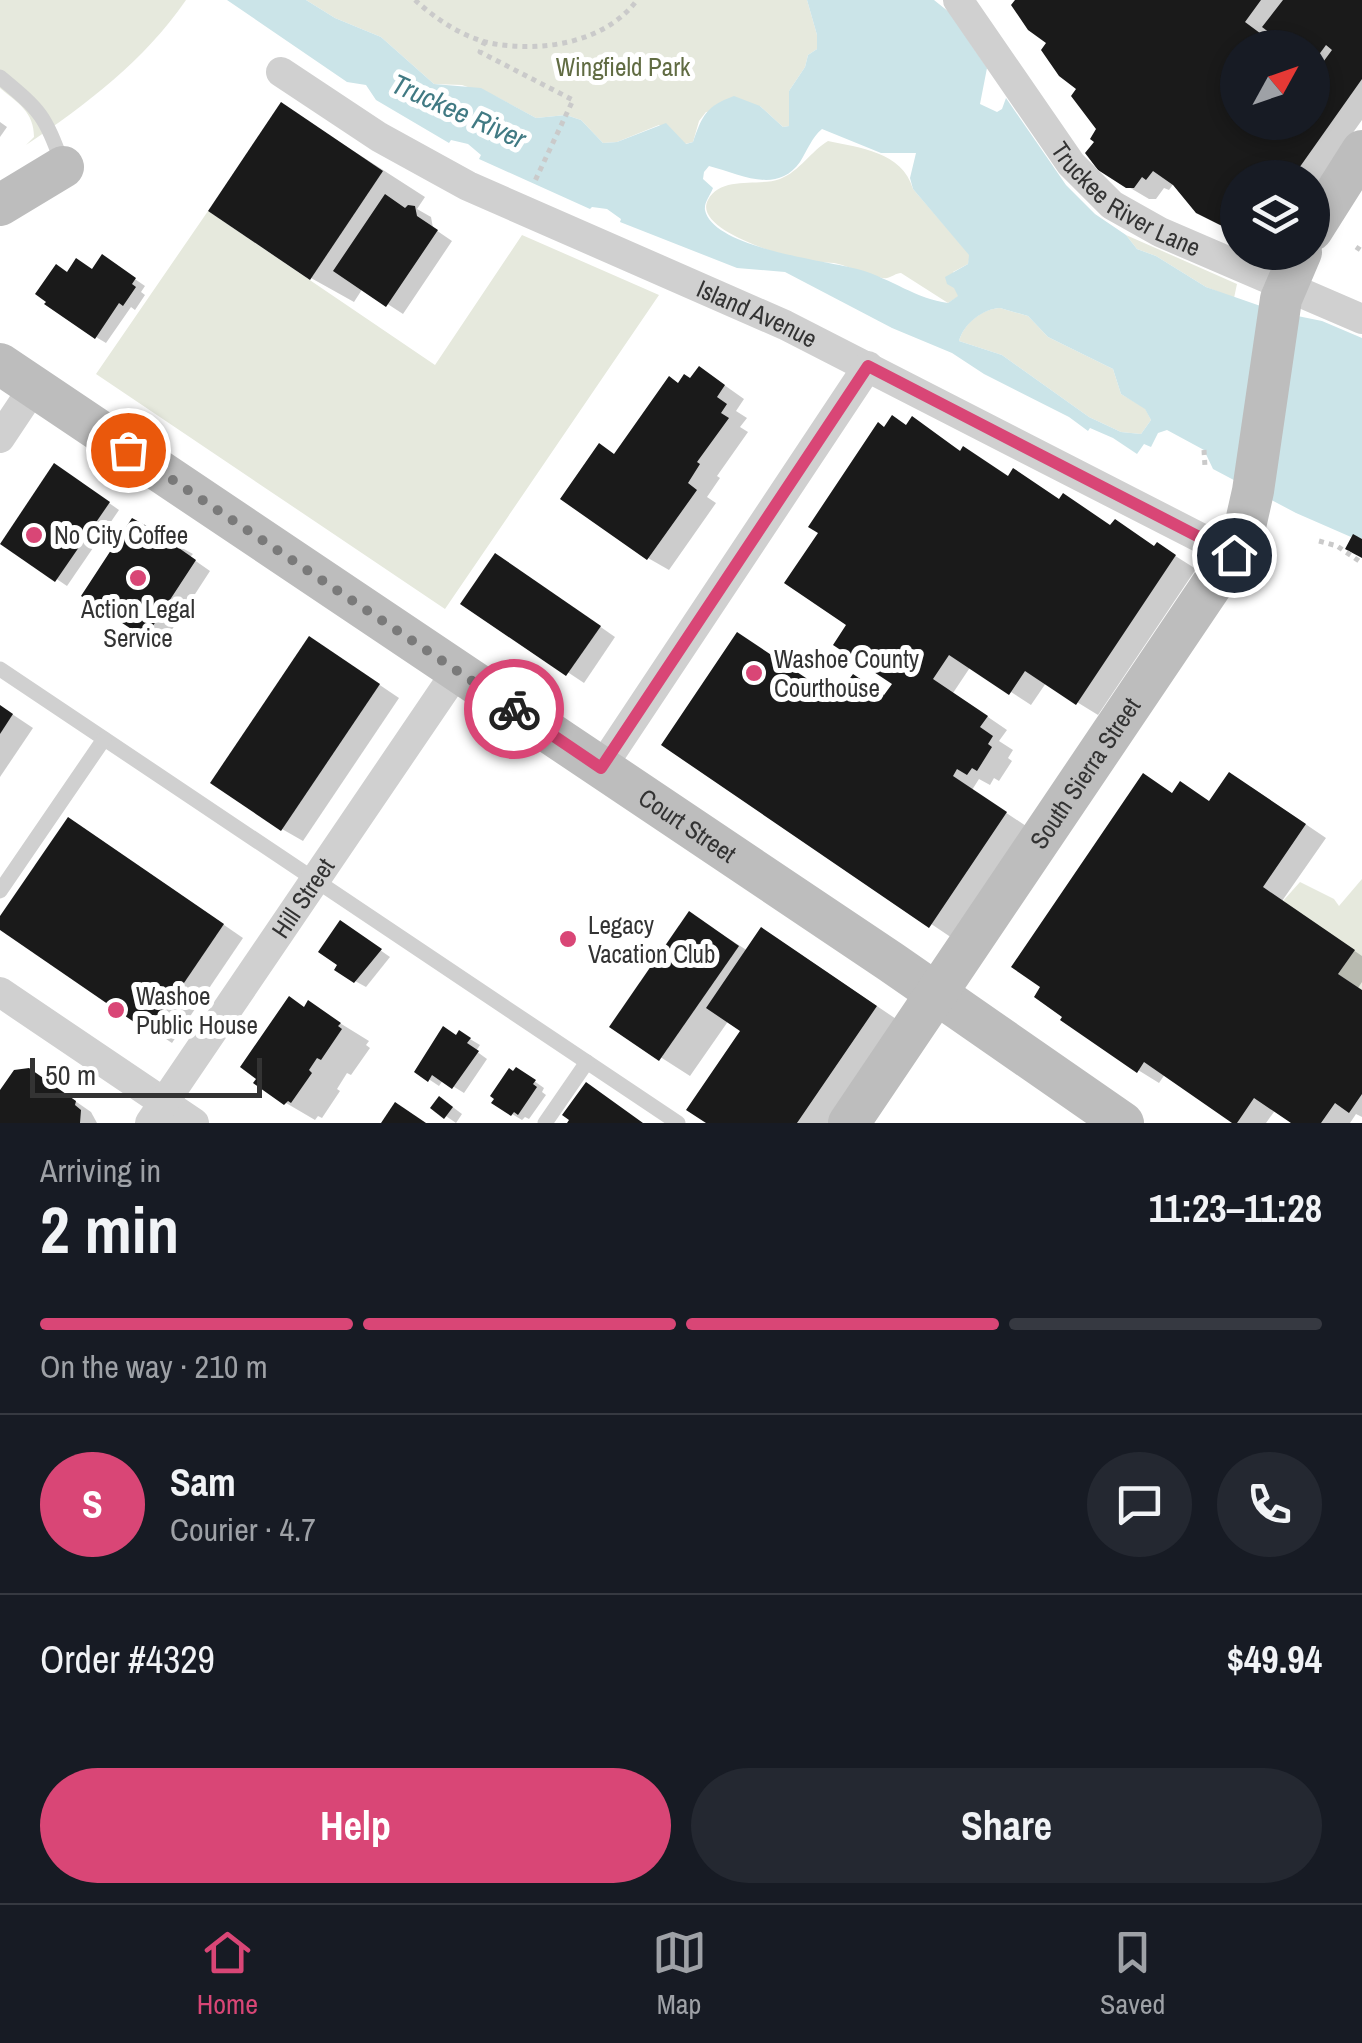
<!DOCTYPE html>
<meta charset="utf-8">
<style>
body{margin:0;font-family:"Archivo Narrow",sans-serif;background:#242831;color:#f1f3f6;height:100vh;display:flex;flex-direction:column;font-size:38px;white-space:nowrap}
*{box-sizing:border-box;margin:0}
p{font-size:32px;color:#9ea1a6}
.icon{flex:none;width:55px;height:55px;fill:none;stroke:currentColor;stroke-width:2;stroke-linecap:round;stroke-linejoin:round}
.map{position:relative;height:1123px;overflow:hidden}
.details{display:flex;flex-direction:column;background:#171b24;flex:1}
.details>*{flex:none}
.needle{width:65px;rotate:50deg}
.tools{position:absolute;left:1220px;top:30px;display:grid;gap:20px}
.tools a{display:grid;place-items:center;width:110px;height:110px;border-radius:50%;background:#171b24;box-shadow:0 5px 15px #0003;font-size:50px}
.scale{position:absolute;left:30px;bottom:25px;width:232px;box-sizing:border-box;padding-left:10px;border:5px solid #333;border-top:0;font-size:28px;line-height:35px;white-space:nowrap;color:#333;-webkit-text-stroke:8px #fff;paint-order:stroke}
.pin{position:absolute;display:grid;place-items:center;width:85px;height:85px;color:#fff;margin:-42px;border:5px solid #fff;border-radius:50%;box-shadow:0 2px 10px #0007}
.courier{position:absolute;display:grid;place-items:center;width:100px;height:100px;margin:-50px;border:8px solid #d94676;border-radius:50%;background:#fff;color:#222;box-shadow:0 2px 12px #0007}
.headline em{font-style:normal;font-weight:800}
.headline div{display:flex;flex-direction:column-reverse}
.headline{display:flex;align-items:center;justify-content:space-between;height:170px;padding:0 40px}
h1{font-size:65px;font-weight:800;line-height:75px}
.bar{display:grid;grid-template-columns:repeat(4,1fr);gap:15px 10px;align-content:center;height:120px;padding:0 40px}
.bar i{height:12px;border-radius:8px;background:#363941}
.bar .on{background:#d94676}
.bar p{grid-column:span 4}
.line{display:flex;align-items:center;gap:25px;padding:0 40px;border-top:2px solid #363941}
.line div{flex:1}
.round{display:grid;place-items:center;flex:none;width:105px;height:105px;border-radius:52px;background:#242831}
.button{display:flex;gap:20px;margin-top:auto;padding:20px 40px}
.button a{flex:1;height:115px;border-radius:60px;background:#d94676;color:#fff;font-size:40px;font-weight:800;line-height:115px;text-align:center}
.button a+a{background:#242831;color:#f1f3f6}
.tabs{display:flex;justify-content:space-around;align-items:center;height:140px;border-top:2px solid #363941;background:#171b24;font-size:28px;color:#9ea1a6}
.tabs a{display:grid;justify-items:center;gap:5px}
.tabs .on{color:#d94676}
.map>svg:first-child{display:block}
.green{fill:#e6e9dd}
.water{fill:#cbe4e8;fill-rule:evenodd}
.shadow{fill:#0003;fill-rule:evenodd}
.building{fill:#1a1a1a}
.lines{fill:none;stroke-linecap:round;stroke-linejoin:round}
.path{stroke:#cacaca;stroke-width:5;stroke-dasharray:5 5;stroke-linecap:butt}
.lane{stroke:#d0d0d0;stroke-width:15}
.street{stroke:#d0d0d0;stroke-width:30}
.secondary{stroke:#bdbdbd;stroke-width:42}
.done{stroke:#7a7a7a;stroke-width:10;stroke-dasharray:0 18}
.route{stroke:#d94676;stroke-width:12}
.poi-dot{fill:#d94676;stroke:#fff;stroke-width:4}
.labels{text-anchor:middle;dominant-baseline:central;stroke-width:10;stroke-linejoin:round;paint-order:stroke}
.park-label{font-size:25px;fill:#616c43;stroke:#fff}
.street-label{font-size:25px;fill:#333;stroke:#fff}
.poi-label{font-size:25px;fill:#333;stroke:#fff;text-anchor:start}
.water-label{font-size:28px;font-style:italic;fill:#417a83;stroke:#fff}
</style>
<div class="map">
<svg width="1362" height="1123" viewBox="0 0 1362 1123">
<rect width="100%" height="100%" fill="#fff"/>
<g class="green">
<path d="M 0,0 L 186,0 C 145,60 86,105 26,145 L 34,137 C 34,112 18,103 0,88 Z"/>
<polygon points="306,0 807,0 817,35 817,49 808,55 805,67 789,91 789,126 783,127 760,106 706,112 699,121 693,142 685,144 659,125 617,142 603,143 581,120 566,115 536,118 497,97 462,85 434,84 381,37 335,18"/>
<path d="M 828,141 C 859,148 902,151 913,189 L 970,255 L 968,264 L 953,272 L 959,296 L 948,303 L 901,273 C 896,273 892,277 887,278 C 877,280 847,265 834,263 C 824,262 814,263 803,260 C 783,256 692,229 708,200 C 721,175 759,187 780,179 C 800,171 811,151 828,141 Z"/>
<polygon points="208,211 435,365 522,235 659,295 445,609 96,374"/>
<polygon points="1126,235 1237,284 1234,298 1206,287 1156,256 1137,249"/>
<path d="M 1000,308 L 1028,316 L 1048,337 L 1113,369 L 1121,394 L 1145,408 L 1151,420 L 1141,434 L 1121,432 L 1089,417 L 1002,355 L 959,341 C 964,323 982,309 1000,308 Z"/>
<polygon points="1362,879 1362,990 1338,974 1354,951 1283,901 1300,882 1334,899 1339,906"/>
</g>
<path class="water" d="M 227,0 L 306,0 L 335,18 L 381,37 L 434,84 L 481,88 L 536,118 L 566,115 L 581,120 L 603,143 L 617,142 L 666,123 L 686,144 L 693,142 C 702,116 706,106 734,96 L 760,106 L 783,127 L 789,126 L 789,91 L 805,67 L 808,55 L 817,49 L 817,35 L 807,0 L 934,0 L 949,12 L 987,68 L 980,104 L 997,112 L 1002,109 L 1006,98 L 1066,185 L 1095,214 L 1126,235 L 1137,249 L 1156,256 L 1206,287 L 1278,312 L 1322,321 L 1362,338 L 1362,539 L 1353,535 L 1351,537 L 1296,513 L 1213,469 L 1204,450 L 1167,430 L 1158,433 L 1151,447 L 1144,444 L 1137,454 L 1113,438 L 1090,428 L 1088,431 L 1069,417 L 984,374 L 952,353 L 892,328 L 785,272 L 737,268 L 620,222 L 621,219 L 607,209 L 592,207 L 590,209 L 479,159 L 481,155 L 468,144 L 451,140 L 449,143 L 376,100 L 366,85 L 347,82 ZM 822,129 L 881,153 L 916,153 L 910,178 L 913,189 L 969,255 L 968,264 L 945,277 L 947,284 L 954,288 L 958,296 L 948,303 C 917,299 891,279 861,270 C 831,261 713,249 705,210 C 704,202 710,196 713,188 L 703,179 L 704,172 L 709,166 C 741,174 776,195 800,162 C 807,151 812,137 822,129 ZM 1000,308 L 1028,316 L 1048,337 L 1113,369 L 1121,394 L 1145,409 L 1151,420 L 1141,434 L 1121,432 L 1089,417 L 1002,355 L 959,341 C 964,323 983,309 1000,308 Z"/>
<g class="shadow">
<path d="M 1018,0 L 1362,0 L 1362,120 L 1312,190 L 1312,178 L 1238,178 L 1174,183 L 1169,190 L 1164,188 L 1156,199 L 1149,199 L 1127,186 L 1098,141 L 1100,129 L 1080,88 ZM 1270,30 L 1312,48 L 1312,61 L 1323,67 L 1317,74 L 1312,71 L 1312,122 L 1238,122 L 1238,48 L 1280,48 L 1265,36 Z"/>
<polygon points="282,105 425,197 417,209 431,217 433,228 452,241 403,314 363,288 354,302 311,278"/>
<polygon points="0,122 7,127 0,137"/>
<polygon points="113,264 145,286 141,292 145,295 135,310 131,307 106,343 96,337 68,274 93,272"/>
<polygon points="692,381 720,382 744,399 736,411 747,418 740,427 748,432 717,476 720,478 707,497 716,503 669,570 648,558 616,456 679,385"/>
<polygon points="913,419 962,452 1010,478 1156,548 1158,545 1196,569 1098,715 1046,683 1031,705 971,666 953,693 1007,730 999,741 1013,750 1008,758 1012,761 999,781 994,778 990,785 979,779 972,790 1026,826 952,938 665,744 838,700 886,697 895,683 850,624 886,429 907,427"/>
<polygon points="65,472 119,510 67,586 3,543"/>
<polygon points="133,521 193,554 190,557 210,571 162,645 146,636"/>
<polygon points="512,565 615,637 584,683 464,603"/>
<polygon points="331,652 399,698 303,841 282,829"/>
<polygon points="0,706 33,728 0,777"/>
<polygon points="1251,787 1326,838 1282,901 1362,956 1362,982 1358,988 1362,991 1362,1117 1356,1114 1350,1123 1295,1123 1276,1109 1266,1123 1237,1123 1165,1074 1159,1083 1138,1070 1174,795 1211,803"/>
<polygon points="89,832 243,938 172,1043 0,927 0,920"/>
<polygon points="690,914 748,951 791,948 905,1025 838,1123 710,1123 690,1109 743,1030 729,1020 690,1076 612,1026"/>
<polygon points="350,929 390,957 366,987 355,981"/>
<polygon points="309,1004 369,1041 366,1045 370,1048 351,1075 347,1073 337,1089 340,1091 322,1118 318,1116 315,1120 286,1103"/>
<polygon points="470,1039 480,1045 476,1051 487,1059 464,1093 443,1080 439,1086 418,1072"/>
<polygon points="527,1076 544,1088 542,1092 546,1095 529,1119 525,1117 522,1120 512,1114"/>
<polygon points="45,1080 91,1112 97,1123 0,1123 0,1095"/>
<polygon points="450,1105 462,1114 456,1123 433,1107"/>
</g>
<g class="building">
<polygon points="1015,0 1261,0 1245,22 1280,48 1238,48 1238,122 1312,122 1312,71 1315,73 1332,50 1326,45 1312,64 1312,48 1290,48 1262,27 1283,0 1362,0 1362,79 1292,178 1238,178 1238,234 1196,213 1173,185 1153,171 1146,180 1142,177 1134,188 1126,188 1098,170 1085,153 1094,142 1090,139 1096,129 1071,96 1076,89 1059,76 1041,50 1046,43 1028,30 1011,5"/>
<polygon points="281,102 383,171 310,280 208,211"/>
<polygon points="385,194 405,208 408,205 415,206 417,216 438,230 386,307 333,271"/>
<polygon points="102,254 136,278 132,284 136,287 123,306 119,303 95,339 44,304 46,302 35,294 56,264 67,272 76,258 92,269"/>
<polygon points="699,366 725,385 717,397 727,404 721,413 729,418 697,462 700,464 688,483 697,490 647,560 560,499 599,443 614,454 669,376 678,383 684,374 690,378"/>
<polygon points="892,415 906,425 912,416 960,451 963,446 1008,476 1013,468 1059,499 1063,493 1110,525 1115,519 1154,546 1157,542 1176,555 1076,705 1025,671 1009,695 949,655 933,679 988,716 980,727 993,736 988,744 992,747 977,771 972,768 967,775 957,769 953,776 1007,812 929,928 661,745 737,632 836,698 853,674 884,695 892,684 833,645 846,625 784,583 818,533 808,527 878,422 884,427"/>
<polygon points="54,463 110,502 55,582 0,544"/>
<polygon points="132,518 178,543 176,546 196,560 145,638 81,596"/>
<polygon points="1353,534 1362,539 1362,558 1345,549"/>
<polygon points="495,553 601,626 566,676 460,604"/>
<polygon points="309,636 380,684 281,831 210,783"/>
<polygon points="0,705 13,714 0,734"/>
<polygon points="1229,772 1306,824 1263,887 1355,950 1338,974 1362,990 1362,1094 1349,1113 1335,1103 1321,1123 1291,1123 1254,1098 1237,1123 1232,1123 1144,1062 1137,1073 1060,1020 1062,1017 1034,997 1040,987 1011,967 1143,773 1172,793 1180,781 1209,801"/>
<polygon points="68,817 224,924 150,1033 0,930 0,916"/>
<polygon points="689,911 739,946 659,1061 609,1027"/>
<polygon points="340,920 382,949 354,983 334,970 337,965 318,952"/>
<polygon points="761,927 877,1006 797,1123 706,1123 686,1110 740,1031 706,1008"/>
<polygon points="289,996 304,1007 308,1000 341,1023 338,1026 342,1029 321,1060 317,1058 309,1070 312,1073 291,1103 288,1101 284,1105 253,1083 256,1079 240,1067"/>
<polygon points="443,1026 456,1035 459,1030 471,1038 467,1043 479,1051 452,1089 432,1075 428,1082 414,1072"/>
<polygon points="516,1067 536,1080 533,1084 537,1087 518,1115 514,1112 511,1116 491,1103 494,1099 490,1096 509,1068 513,1071"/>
<polygon points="29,1068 76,1101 75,1105 81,1110 80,1123 0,1123 0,1090 14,1070"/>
<polygon points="586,1082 643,1123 567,1123 569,1120 562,1115"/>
<polygon points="439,1096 453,1107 444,1119 430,1108"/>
<polygon points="395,1102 426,1123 381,1123"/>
</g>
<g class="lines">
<g class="path">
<path d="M 415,0 C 437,20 465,39 495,44 C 545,52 606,42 637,0"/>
<polyline points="485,41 480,52 573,100 534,183"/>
<polyline points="1356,247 1362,251"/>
<polyline points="1204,450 1205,467"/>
<polyline points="1319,541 1337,546 1362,563"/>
</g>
<g class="lane">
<path d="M 0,77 C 41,111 44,114 63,165"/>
<polyline points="0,669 678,1123"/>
<polyline points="0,891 104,739"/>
<polyline points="545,1123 587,1062"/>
</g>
<g class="street">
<path id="s1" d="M 958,0 L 1071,164 L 1112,205 L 1160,232 L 1362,319"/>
<path id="s2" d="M 281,72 L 379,137 L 468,186 L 785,325 L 1234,555"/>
<polyline points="0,438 34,387"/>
<polyline points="601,768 868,366"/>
<polyline points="0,992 194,1123"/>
<path id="s3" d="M 150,1123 L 457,671"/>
</g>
<g class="secondary">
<polyline points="0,205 63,167"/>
<polyline points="1312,230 1362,151"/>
<path id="s4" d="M 0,364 L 891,962 L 1123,1123"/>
<path id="s5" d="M 849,1123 L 1242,540 L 1253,491 L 1281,299 L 1301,252"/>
</g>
</g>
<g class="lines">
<polyline class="done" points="128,450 514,709"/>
<polyline class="route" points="514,709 601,768 868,366 1234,555"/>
</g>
<g class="poi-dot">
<circle cx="34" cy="535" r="10"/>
<circle cx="138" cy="578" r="10"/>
<circle cx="754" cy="673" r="10"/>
<circle cx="568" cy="939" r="10"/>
<circle cx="116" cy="1010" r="10"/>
</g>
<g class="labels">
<g class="park-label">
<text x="623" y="67">Wingfield Park</text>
</g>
<g class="street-label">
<text stroke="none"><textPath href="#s1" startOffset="265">Truckee River Lane</textPath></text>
<text stroke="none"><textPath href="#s2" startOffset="535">Island Avenue</textPath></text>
<text stroke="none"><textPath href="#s5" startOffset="422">South Sierra Street</textPath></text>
<text stroke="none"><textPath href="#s4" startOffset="828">Court Street</textPath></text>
<text stroke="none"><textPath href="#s3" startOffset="272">Hill Street</textPath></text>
</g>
<g class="poi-label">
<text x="54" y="535">No City Coffee</text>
<text x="138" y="609" text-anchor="middle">Action Legal<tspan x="138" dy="29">Service</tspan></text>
<text x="774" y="659">Washoe County<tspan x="774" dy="29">Courthouse</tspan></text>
<text x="588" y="925">Legacy<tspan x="588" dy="29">Vacation Club</tspan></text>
<text x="136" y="996">Washoe<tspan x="136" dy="29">Public House</tspan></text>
</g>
<g class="water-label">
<text transform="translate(459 111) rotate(24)">Truckee River</text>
</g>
</g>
</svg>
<div class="tools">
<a><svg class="needle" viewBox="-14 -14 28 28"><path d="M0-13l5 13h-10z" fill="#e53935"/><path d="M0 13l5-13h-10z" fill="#9ea1a6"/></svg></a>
<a><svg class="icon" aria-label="layers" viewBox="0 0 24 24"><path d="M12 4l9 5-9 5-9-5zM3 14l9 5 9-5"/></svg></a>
</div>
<div class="scale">50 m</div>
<div class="pin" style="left:128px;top:450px;background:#ea580c"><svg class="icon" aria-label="bag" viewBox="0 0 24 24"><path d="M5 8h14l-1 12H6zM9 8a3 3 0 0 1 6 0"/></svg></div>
<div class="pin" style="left:1234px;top:555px;background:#1f2937"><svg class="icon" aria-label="home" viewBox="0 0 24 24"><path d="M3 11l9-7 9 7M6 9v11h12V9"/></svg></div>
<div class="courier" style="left:514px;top:709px"><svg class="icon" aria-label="bike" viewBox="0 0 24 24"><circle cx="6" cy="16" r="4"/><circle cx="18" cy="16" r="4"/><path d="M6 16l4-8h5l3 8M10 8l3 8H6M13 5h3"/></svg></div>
</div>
<section class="details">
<div class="headline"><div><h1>2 min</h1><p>Arriving in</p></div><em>11:23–11:28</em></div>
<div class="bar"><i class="on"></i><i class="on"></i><i class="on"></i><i></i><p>On the way · 210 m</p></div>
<div class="line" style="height:180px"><b class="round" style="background:#d94676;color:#fff">S</b><div><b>Sam</b><p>Courier · 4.7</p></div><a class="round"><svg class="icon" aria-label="chat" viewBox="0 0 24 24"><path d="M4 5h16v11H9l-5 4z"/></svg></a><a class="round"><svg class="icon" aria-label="phone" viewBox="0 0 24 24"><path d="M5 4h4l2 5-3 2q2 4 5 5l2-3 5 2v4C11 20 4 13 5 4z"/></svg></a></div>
<div class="line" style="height:130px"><div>Order #4329</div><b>$49.94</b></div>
<div class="button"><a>Help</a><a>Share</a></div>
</section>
<nav class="tabs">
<a class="on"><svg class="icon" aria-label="home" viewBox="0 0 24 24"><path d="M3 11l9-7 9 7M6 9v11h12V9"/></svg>Home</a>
<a><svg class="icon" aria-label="map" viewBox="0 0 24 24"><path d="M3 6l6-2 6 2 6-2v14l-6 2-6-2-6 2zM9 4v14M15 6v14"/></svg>Map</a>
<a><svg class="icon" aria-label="saved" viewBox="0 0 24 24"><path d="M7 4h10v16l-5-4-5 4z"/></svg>Saved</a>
</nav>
